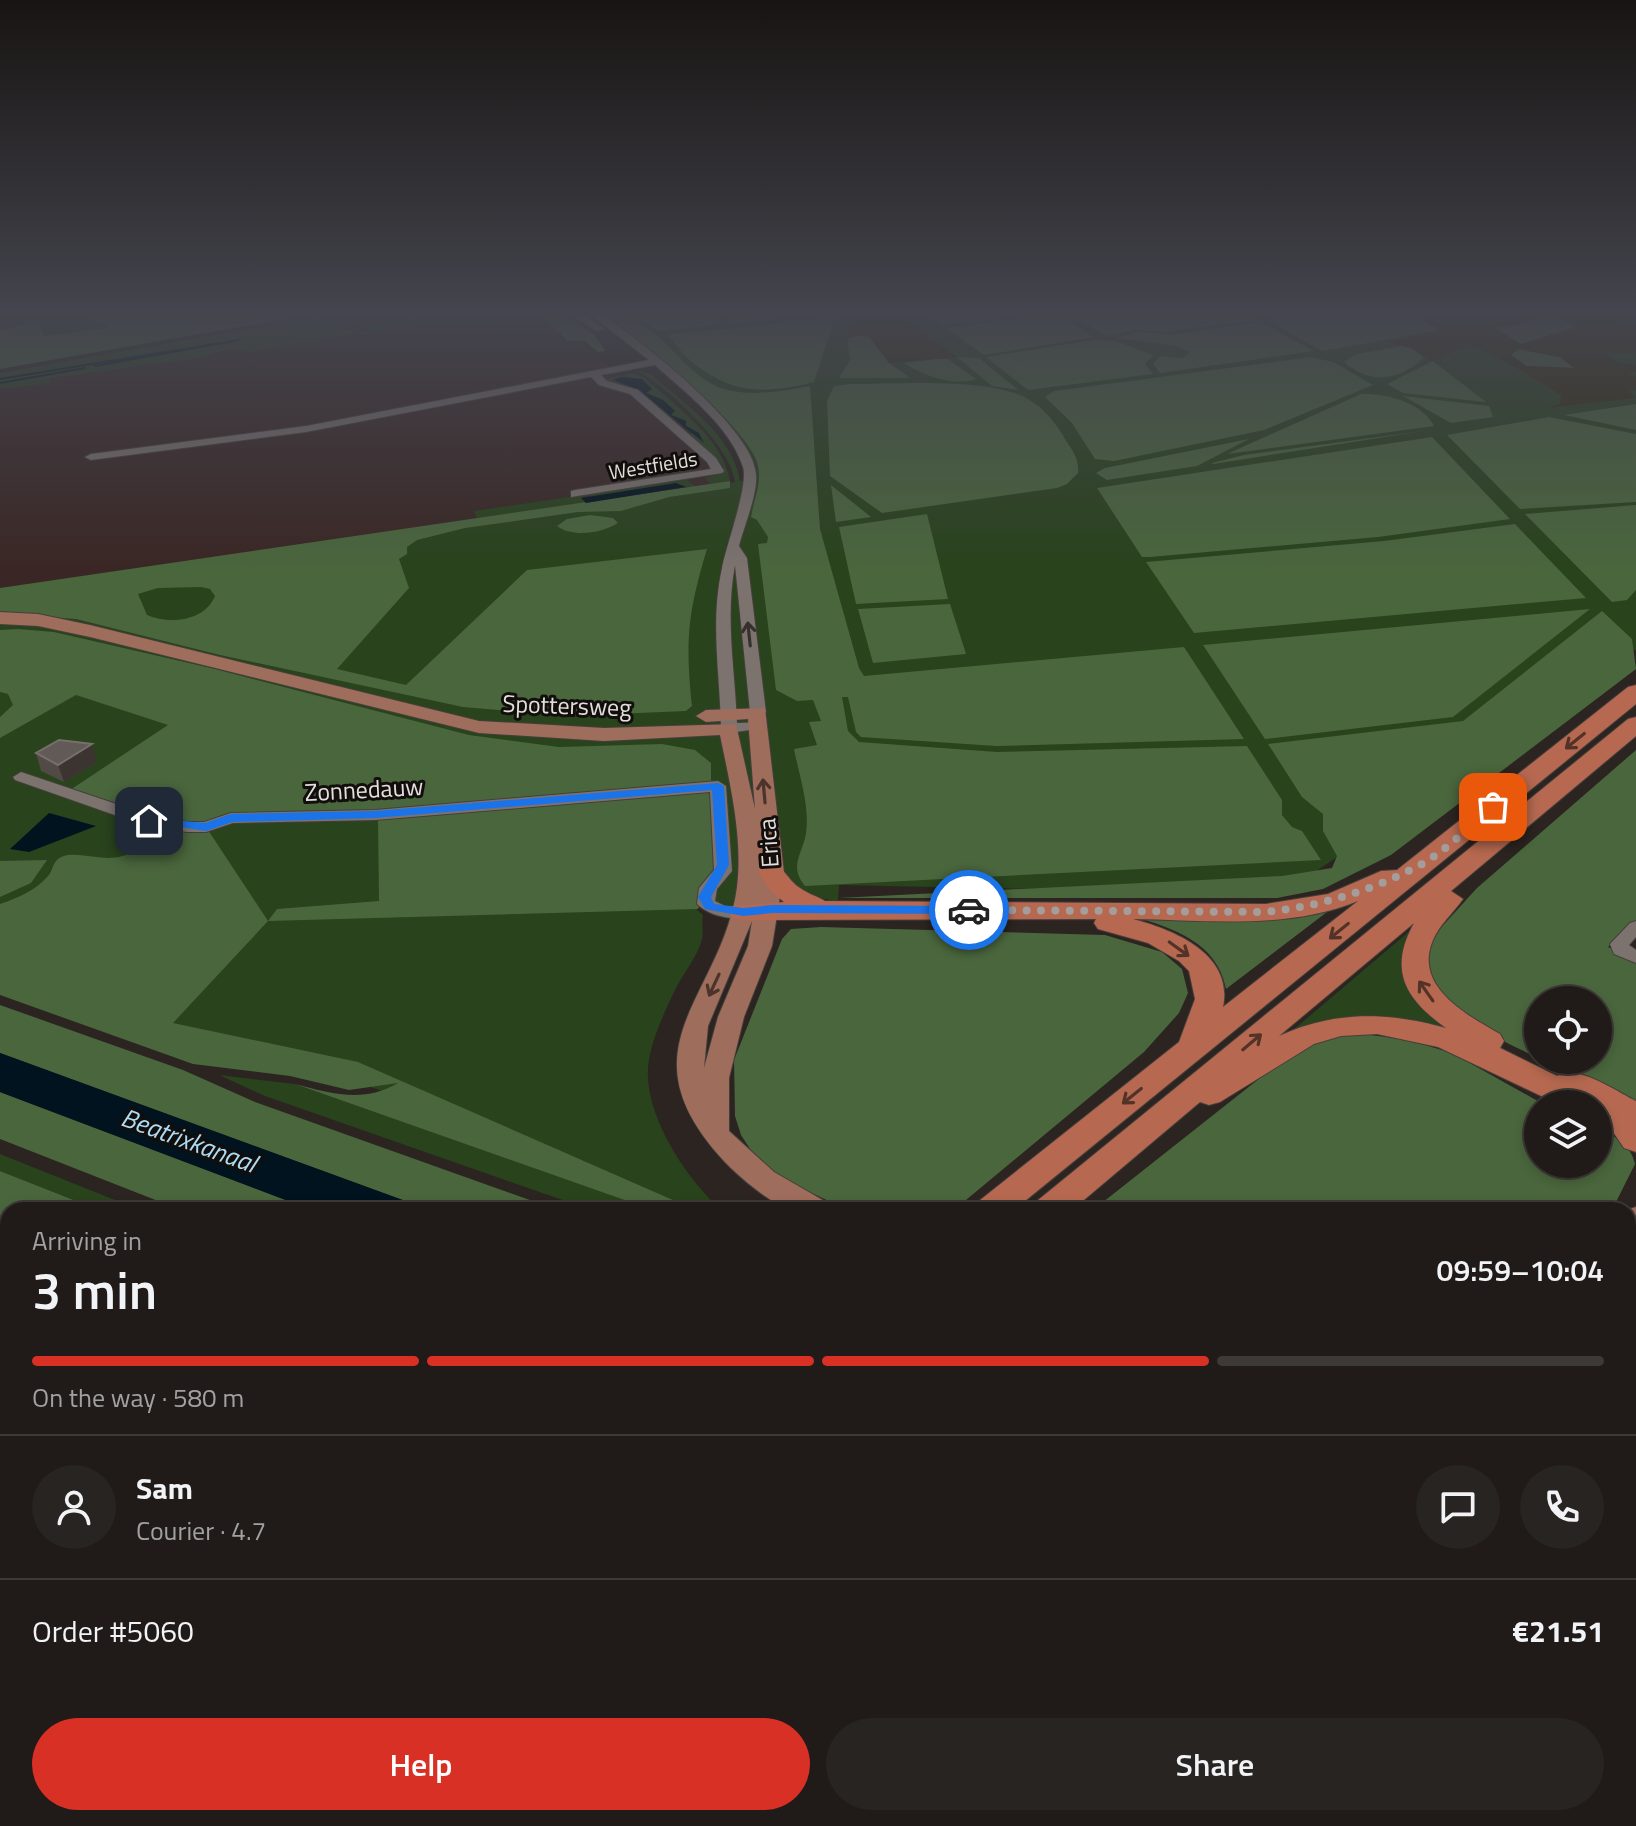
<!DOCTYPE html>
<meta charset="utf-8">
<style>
body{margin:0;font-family:"Titillium Web",sans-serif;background:#282421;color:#f1f3f6;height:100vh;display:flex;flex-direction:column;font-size:30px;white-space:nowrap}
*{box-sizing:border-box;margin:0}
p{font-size:26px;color:#a2a1a2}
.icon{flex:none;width:44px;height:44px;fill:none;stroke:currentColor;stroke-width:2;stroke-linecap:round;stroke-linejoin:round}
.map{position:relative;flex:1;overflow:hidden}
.panel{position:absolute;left:0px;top:1202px;width:1636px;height:624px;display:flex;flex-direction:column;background:#201b18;border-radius:24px 24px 0 0;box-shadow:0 4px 12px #0003,0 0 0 2px #3d3937}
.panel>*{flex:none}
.buttons{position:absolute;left:1524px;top:986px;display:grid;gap:16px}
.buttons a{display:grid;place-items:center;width:88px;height:88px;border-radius:50%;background:#201b18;box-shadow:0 4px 12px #0003,0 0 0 2px #3d3937;font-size:40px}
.pin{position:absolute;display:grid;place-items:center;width:68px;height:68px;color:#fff;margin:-34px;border-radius:16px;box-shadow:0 4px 12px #0006}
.courier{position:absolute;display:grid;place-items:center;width:80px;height:80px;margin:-40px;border:6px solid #1a73e8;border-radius:50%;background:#fff;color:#222;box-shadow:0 2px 10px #0007}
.summary em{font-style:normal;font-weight:600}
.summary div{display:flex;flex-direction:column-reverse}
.summary{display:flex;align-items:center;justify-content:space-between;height:136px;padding:0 32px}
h1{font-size:52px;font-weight:600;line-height:60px}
.bar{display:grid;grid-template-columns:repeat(4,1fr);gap:12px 8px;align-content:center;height:96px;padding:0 32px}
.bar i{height:10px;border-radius:6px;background:#3d3937}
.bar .active{background:#d93025}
.bar p{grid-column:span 4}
.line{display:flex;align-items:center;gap:20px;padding:0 32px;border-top:2px solid #3d3937}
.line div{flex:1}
.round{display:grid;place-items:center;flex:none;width:84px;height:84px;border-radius:42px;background:#282421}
.button{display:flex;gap:16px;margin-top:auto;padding:16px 32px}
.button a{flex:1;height:92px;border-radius:48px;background:#d93025;color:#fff;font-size:32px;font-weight:600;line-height:92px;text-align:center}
.button a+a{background:#282421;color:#f1f3f6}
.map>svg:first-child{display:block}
.industrial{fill:#3a2725}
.green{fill:#29431c;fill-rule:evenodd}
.forest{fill:#4a663d;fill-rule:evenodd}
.sand{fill:#342c0b;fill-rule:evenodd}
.water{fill:#00131f}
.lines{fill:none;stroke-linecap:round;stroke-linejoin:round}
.stream{stroke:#00131f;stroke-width:2}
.minor-casing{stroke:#453f3c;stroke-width:2}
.major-casing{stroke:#453f3c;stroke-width:2}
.highway-casing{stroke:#453f3c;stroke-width:2}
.minor{fill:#7c736f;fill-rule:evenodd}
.major{fill:#9f6d5c;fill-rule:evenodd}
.highway{fill:#b66950;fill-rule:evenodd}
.wall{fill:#524a45}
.shaded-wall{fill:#3c3430}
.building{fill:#625a56;stroke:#766f6b;stroke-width:2}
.oneway{stroke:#36312f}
.oneway2{stroke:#533227}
.oneway3{stroke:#4a342c}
.route{fill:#1a73e8}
.done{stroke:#a39e9b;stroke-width:8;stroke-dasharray:0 14.4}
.labels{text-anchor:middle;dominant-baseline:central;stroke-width:6;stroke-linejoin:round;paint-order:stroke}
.far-street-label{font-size:20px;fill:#e4dfdd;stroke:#110e0c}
.street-label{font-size:24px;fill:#e4dfdd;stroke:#110e0c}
.water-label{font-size:26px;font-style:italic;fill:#addcf6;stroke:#110e0c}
</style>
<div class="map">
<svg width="1636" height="1826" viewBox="0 0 1636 1826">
<rect width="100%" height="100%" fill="#2b2420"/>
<g class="industrial">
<polygon points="433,312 546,312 723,464 725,485 0,598 0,387"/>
<polygon points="742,1818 1558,1818 1577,1826 734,1826"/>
</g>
<g class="green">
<polygon points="30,312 107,312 87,318 109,324 108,328 45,336 30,322 0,331 0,327 29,319 0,321 0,315"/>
<polygon points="431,312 435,312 380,327 459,312 474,313 470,314 472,317 362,335 359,332 368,330 364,327"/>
<path d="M 595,312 L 1636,312 L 1636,649 L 1464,772 L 1282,894 L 839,885 L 838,902 L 803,894 L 726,907 L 718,905 L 698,886 L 696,909 L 703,915 C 701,923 704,931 702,939 C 698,956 684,972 676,988 C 665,1011 650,1042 648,1068 C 645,1116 685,1176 718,1207 L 771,1210 L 696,1210 L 584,1161 L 212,1032 L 172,1024 L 0,958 L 0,592 L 735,482 C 731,446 668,387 636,370 L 651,374 C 684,404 733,435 740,481 L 754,479 L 734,433 Z"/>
<path d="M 323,316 L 335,317 L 355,334 L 249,352 C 234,345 216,353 199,358 L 50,378 L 50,383 L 0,389 L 0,373 Z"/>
<path d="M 633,373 L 645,378 C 675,406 723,438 730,481 L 710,484 L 705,478 L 721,474 L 723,465 L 637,391 L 605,379 ZM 621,377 L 642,379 L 652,389 L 645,392 L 663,400 L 675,411 L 671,415 L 686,421 L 686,426 L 697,432 L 690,434 L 639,389 L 613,380 Z"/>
<polygon points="687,480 695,486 581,497 586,503 477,519 474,511"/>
<polygon points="1412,929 1419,989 1525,1068 1417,1025 1279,1042"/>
<polygon points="219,1075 295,1084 654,1210 591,1210 265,1096"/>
<polygon points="0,1154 140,1210 99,1210 0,1171"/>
<polygon points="4,1232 8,1233 8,1776 0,1780 0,1243"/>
<polygon points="73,1818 175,1818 165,1826 63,1826"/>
<polygon points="379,1818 462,1818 453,1826 369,1826"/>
</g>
<g class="forest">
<polygon points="107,312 308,312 308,315 0,369 0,331 30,322 38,324 45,336 107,328 108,324 86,318"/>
<polygon points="537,312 559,312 595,335 605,351 598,352 585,341 568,341"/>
<path d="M 601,312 C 659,312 680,376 724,389 C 751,397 783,391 810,386 L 820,529 L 859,668 L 864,676 L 1184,647 L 1244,739 L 996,746 L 861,737 L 856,732 L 848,697 L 842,697 L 848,731 L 859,742 L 997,752 L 1247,746 L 1282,800 L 1282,815 L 1292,827 L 1302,831 L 1321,860 L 805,886 C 788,865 803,854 806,833 C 810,806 799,775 794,749 L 817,745 L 809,722 L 821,721 L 813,700 L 797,701 L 776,690 L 758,544 L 767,543 L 768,537 L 757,520 L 751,517 C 754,498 763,482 757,462 C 747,427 635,333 601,312 Z"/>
<polygon points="625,312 708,312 721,317 719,325 660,331"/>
<polygon points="721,312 833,312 728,324 729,315"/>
<polygon points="1015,312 1057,312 943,325 930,316 980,317"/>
<polygon points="1077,312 1244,312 1257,320 1165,332 1138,330 1107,336 1068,314"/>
<polygon points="1341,312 1403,312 1440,330 1322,351 1268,321"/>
<polygon points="1059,315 1094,337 984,355 946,328"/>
<polygon points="1557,317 1576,327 1521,344 1495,328"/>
<path d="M 835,318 L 814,382 C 764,394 734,395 692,362 C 682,354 676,343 666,335 Z"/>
<polygon points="1260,322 1314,351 1160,373 1153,364 1160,356 1183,358 1190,352 1176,346 1117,338 1137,332 1175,334"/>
<polygon points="860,335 870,337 889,363 910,378 839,378 850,360 847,339"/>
<polygon points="1094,340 1115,341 1154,355 1145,364 1153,374 1028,390 986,357"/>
<path d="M 1402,346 L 1411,348 L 1424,358 C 1398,381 1371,385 1344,362 L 1356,354 Z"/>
<polygon points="1518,349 1560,357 1575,368 1526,366 1511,355"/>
<polygon points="957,357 979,358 1018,390 992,386"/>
<polygon points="1311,357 1333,362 1373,385 1264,430 1114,461 1095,459 1072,423 1045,397 1054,391"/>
<path d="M 936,359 L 948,359 L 976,379 C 954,387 922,375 904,363 Z"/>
<polygon points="1433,361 1486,402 1403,393 1387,384"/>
<path d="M 850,384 C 895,384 990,377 1028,399 C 1044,408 1056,423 1065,439 C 1072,450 1080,460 1078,473 L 1067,484 L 1057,488 L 882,513 L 830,476 L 827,401 L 834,386 Z"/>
<path d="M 1361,394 C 1386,393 1422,402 1434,426 L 1227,454 Z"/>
<polygon points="1403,396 1489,406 1493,417 1451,423"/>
<polygon points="1636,404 1636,430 1564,415 1571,414"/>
<polygon points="1549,417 1636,434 1636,502 1520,509 1447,435"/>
<polygon points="1423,431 1213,464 1212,463 1244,455"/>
<polygon points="1432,437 1510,519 1378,537 1150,557 1142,557 1097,488"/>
<polygon points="1249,439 1197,466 1107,480 1096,473 1105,468"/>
<path d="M 730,481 L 730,488 L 669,497 L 621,511 L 578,512 L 465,528 L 417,540 L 407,547 L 407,554 L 399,559 L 409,588 L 337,669 L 406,685 L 527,570 L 707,549 C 688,612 685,640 692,706 L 686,711 L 566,716 L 463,707 L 220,655 L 76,619 L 0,614 L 0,588 ZM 201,587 L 210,589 L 215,596 C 205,621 170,625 147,615 L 138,594 L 158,588 Z"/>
<polygon points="831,485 871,517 836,522"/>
<polygon points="1636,505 1636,590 1627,600 1612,602 1525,514"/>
<polygon points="927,514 948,599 856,604 839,527"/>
<path d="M 590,515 L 613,518 L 618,523 C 602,533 573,538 557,526 L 567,519 Z"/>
<polygon points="1515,524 1586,598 1194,633 1146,562 1384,541"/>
<polygon points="950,604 966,654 873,663 858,609"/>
<polygon points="1590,609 1453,717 1265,739 1203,645"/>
<polygon points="1602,611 1632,639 1636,669 1391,855 1323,889 1277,898 838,898 1282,876 1332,868 1337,856 1323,831 1323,814 1302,797 1268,744 1463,721"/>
<polygon points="18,629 54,632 215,669 469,735 559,747 662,744 695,750 711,763 711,784 205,823 153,818 70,790 168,725 76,695 0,738 0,717 13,705 8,694 0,692 0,630"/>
<path d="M 1636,750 L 1636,920 L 1608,947 L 1636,960 L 1636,1107 L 1542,1060 L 1598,1060 L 1598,1000 L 1538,1000 L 1538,1058 C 1500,1039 1452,1020 1431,981 C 1426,971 1427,955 1426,944 L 1477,888 Z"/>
<path d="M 713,791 L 717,866 L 698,909 L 268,921 L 173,1023 L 358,1062 L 696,1210 L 653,1210 L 295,1084 C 332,1094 365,1103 398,1083 L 349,1090 L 290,1076 L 193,1064 L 0,995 L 0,904 C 18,898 36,890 48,876 C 52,872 53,863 57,860 C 78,841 128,885 154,824 L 208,830 L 268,921 L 277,909 L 379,901 L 378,817 Z"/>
<polygon points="47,860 31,883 0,897 0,861"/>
<path d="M 1331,909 L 1226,989 C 1218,943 1173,928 1132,916 Z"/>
<polygon points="821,927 1105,935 1162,952 1182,969 1188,993 1179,1013 1144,1052 954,1210 848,1210 790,1183 770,1169 752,1152 741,1135 735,1116 734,1060 782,939 791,929"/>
<polygon points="0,1005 183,1070 255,1102 558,1210 430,1210 0,1053"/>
<path d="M 1356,1033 L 1408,1040 L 1452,1053 L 1543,1104 L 1538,1104 L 1538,1164 L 1598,1164 L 1598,1128 C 1615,1136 1631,1145 1635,1164 L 1612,1210 L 1093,1210 L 1284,1059 L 1327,1037 Z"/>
<polygon points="0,1092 312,1210 181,1210 0,1139"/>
<polygon points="0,1171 99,1210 8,1210 8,1233 4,1232 0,1243"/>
<polygon points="1628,1815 1636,1817 1636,1826 1568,1826 1548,1818 1628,1818"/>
<polygon points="493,1818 752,1818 744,1826 484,1826"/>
</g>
<g class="sand">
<polygon points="855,312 898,312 957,357 889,363 869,337 856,335 847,339"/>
<path d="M 1491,312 L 1501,312 L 1493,319 L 1494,322 L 1527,317 L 1526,312 L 1542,315 L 1636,312 L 1616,315 L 1619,321 L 1636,327 L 1636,353 L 1606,353 L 1620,363 L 1636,365 L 1636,372 L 1628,373 L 1636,377 L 1636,390 L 1629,391 L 1635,398 L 1548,408 L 1560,404 L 1561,395 C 1547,386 1481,344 1468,347 C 1456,349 1444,356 1433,361 L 1411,348 L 1388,342 L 1440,330 L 1421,320 C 1441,318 1456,331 1484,323 ZM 1557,317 L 1576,327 L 1521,344 L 1495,328 ZM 1518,349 L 1560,357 L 1574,368 L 1526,366 L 1511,355 Z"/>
</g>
<g class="water">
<polygon points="621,377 642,379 652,389 646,393 663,400 675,411 671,415 686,421 686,426 699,433 704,443 639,390 613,380"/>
<polygon points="676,483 686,487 586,503 581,498"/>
<polygon points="49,813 96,826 29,852 10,849"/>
<polygon points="0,1053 430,1210 312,1210 0,1092"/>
</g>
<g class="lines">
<g class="stream">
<polyline points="95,366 234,341"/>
<polyline points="0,379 239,340"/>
<polyline points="0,383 85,368"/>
</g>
<defs>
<g id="minor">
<polygon points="321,312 341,312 318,317"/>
<polygon points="568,312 580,312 604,329 596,331"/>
<path d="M 587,312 L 599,312 C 637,338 753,427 756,474 C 758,494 744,526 739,546 L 747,558 L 766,712 L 763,715 L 758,717 L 750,712 L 735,565 C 725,619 735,669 737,723 L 764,722 L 764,728 L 729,733 L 721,728 C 720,674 710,622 722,568 C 726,546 749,484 743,467 C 730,426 686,393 655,365 L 601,375 L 607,381 L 638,390 L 716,458 L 724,471 L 722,473 L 571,497 L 571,491 L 575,490 L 711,469 L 707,462 L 630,394 L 599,385 L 591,377 L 306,432 L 91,460 L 85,457 L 91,454 L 306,426 L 649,360 Z"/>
<path d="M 21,772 L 152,816 L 187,822 L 204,822 L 231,813 L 375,810 L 718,781 L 726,786 L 732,871 L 717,889 L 715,901 L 725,906 L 749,908 L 752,912 C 739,924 709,916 697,904 L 699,888 L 714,870 L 710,792 L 375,820 L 233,823 L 206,832 L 187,832 L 143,825 L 15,780 L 13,777 Z"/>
<polygon points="1636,921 1636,937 1629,945 1636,950 1636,963 1614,954 1610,944 1630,923"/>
<polygon points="450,1818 485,1818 482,1826 447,1826"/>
</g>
<g id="major">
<path d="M 0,612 L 38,614 L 90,625 L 479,721 L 604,728 L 736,724 L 755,809 L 748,719 L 706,722 L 696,716 L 706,710 L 765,708 L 784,872 L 772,946 L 744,1017 L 729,1078 L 729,1131 L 774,1172 L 826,1202 L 831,1210 C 819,1210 806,1212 794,1210 C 775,1208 738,1176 724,1161 C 618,1046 722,999 737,887 C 743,837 730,784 720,735 L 604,741 L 479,733 L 90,637 L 38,626 L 0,624 ZM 752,921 L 748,946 L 718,1017 L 704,1068 L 708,1026 Z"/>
<polygon points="1636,1207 1636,1244 1628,1246 1626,1210"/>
<polygon points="1636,1278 1636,1337 1628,1340 1628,1280"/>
<polygon points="1628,1477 1636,1480 1636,1510 1628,1507"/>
</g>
<g id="highway">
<path d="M 1636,685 L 1636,704 L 1014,1210 L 974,1210 L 979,1201 L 1179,1042 L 1195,999 L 1189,971 L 1179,961 L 1148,943 L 1098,929 L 1094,923 L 1096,919 L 743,920 L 733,918 L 729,912 L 733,906 L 784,902 L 770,890 L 758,872 L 762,866 C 785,861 784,878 800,888 C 808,894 817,896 825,901 L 1266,904 L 1328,894 L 1381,871 L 1397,870 L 1628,687 ZM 1358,901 L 1223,1007 C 1234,954 1174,930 1133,919 C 1206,920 1289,930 1358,901 Z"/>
<path d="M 1636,717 L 1636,736 L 1451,891 L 1463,899 C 1453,913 1440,924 1433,940 C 1413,987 1467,1015 1500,1034 L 1504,1041 L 1500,1048 L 1557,1076 C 1579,1064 1615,1091 1636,1101 L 1636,1152 L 1624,1148 L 1607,1123 L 1611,1116 L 1598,1110 L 1598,1104 L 1558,1104 L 1438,1047 L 1377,1034 L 1341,1036 L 1314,1044 L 1220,1102 L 1209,1105 L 1200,1102 L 1072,1210 L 1032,1210 L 1037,1201 L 1628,719 ZM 1414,923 C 1388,970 1405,999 1446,1028 C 1389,1012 1335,1010 1279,1036 Z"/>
<polygon points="203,1818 258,1818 255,1826 200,1826"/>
<polygon points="284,1818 338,1818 335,1826 281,1826"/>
</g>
</defs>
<use href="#minor" class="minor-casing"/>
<use href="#major" class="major-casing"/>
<use href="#highway" class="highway-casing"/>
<use href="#minor" class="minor"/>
<use href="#major" class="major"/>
<use href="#highway" class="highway"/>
</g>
<polygon class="wall" points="36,753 97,762 64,782 41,771"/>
<polygon class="shaded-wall" points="92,744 97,762 64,782 58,765"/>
<polygon class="building" points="59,740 92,744 58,765 36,753"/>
<defs><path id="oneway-shaft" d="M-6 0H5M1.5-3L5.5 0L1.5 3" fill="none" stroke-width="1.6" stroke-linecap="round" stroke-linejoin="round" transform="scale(2)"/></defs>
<use class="oneway" href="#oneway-shaft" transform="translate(749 634) rotate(-96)"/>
<g class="oneway2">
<use href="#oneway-shaft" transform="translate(1575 741) rotate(141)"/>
<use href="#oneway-shaft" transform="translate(1339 931) rotate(141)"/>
<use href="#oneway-shaft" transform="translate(1179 949) rotate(36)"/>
<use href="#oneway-shaft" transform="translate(1426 991) rotate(-125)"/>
<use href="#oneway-shaft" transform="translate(1252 1042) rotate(-40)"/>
<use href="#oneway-shaft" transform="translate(1132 1096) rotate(141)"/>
</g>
<g class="oneway3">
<use href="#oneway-shaft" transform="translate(764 791) rotate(-95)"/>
<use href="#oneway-shaft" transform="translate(714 985) rotate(115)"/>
</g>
<linearGradient id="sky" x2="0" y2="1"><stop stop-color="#181412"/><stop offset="0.55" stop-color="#44454e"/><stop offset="1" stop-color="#44454e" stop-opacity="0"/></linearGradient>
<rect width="1636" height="568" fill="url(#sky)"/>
<polygon class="route" points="718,783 724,786 729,865 711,897 714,904 743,908 773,905 969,906 976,910 969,914 773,913 743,916 705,909 698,897 717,865 712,790 375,818 232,822 206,831 143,821 149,818 205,823 231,814 375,811"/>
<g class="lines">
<path class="done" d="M 969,910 L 1266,912 C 1320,906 1372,891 1420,865 C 1446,851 1470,826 1493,807"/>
</g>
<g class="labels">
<g class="far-street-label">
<text transform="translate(653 465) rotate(-9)">Westfields</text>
</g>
<g class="street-label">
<text transform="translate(567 705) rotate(2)">Spottersweg</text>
<text transform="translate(364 789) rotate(-3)">Zonnedauw</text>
<text transform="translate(768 843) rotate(-94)">Erica</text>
</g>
<g class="water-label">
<text transform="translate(189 1140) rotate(20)">Beatrixkanaal</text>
</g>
</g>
</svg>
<div class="buttons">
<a><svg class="icon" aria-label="locate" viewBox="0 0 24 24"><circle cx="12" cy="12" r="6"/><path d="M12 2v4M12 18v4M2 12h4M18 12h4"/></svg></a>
<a><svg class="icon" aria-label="layers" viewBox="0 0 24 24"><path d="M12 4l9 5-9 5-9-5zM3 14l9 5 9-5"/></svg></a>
</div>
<div class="pin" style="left:1493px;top:807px;background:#ea580c"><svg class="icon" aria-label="bag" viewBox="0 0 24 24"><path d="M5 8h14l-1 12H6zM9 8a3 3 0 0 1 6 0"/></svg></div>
<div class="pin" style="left:149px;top:821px;background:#1f2937"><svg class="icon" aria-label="home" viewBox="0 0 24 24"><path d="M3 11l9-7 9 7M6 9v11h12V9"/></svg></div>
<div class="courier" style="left:969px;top:910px"><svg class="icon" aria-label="car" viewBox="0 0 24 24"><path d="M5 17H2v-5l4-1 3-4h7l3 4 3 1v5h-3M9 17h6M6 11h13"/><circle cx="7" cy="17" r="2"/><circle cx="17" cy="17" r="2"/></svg></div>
<section class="panel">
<div class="summary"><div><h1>3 min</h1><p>Arriving in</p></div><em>09:59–10:04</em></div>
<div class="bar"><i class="active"></i><i class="active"></i><i class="active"></i><i></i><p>On the way · 580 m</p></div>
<div class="line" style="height:144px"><a class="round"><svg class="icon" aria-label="person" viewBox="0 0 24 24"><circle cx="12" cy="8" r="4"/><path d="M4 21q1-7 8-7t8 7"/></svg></a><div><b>Sam</b><p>Courier · 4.7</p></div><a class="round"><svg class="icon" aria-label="chat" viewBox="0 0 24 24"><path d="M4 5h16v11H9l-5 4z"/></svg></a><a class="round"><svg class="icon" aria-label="phone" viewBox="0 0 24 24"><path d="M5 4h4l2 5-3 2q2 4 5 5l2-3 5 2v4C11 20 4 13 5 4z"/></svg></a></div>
<div class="line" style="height:104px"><div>Order #5060</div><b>€21.51</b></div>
<div class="button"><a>Help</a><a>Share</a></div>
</section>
</div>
